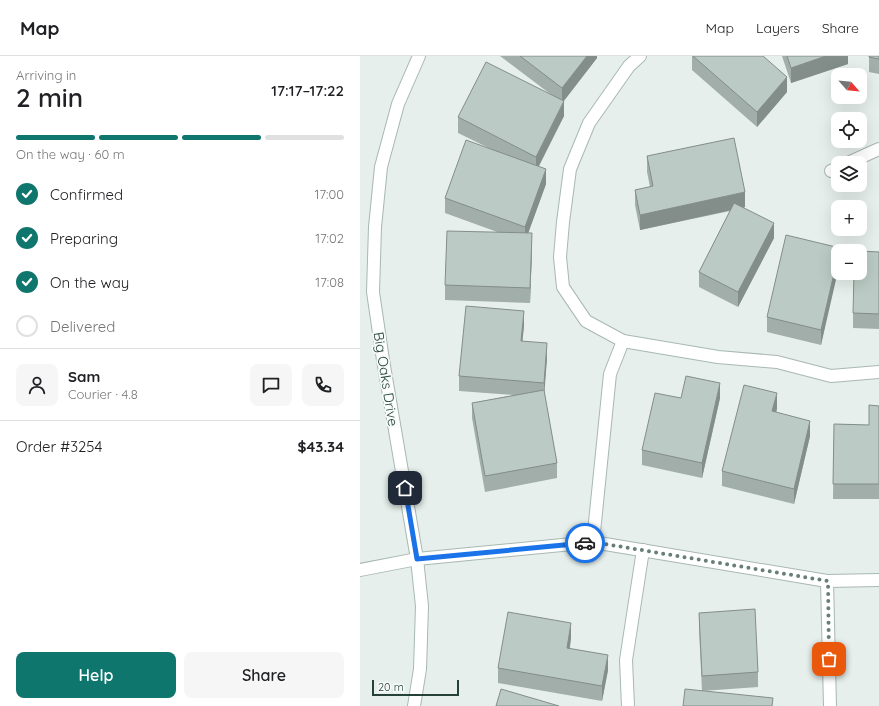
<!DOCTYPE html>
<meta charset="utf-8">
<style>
body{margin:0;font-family:Quicksand,sans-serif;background:#f6f6f6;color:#202124;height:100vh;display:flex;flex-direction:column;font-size:15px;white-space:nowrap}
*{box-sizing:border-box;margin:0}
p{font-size:13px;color:#757577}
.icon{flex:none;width:22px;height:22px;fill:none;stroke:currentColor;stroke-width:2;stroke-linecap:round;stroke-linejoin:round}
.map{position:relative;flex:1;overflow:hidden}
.details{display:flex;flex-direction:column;background:#fff;width:360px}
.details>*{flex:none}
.needle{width:26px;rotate:117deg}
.controls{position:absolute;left:471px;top:12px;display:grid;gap:8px}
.controls a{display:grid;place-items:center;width:36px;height:36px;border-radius:8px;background:#fff;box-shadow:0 4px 16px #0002;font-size:20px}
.scale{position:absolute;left:12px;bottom:10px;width:87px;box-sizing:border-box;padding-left:4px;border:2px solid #24423a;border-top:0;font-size:11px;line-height:14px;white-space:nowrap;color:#24423a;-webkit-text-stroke:3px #f7fbf9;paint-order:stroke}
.pin{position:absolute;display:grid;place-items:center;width:34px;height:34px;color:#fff;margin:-17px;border-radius:8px;box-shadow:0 2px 6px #0006}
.courier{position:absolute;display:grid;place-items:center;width:40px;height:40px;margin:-20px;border:3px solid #1a73e8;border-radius:50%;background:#fff;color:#222;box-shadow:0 1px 5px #0007}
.head em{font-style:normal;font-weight:600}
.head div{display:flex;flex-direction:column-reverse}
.head{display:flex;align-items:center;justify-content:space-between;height:68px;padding:0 16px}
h1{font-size:26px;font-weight:600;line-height:30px}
.bar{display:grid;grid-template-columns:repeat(4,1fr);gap:6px 4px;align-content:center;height:48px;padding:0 16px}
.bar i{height:5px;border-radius:3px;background:#e0e0e0}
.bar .current{background:#0f766e}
.bar p{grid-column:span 4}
.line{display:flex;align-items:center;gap:10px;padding:0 16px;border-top:1px solid #e0e0e0}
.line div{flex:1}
.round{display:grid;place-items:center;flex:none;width:42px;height:42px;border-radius:8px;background:#f6f6f6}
ol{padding:0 16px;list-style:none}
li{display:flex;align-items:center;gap:12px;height:44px}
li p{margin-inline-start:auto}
li .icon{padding:4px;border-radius:50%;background:#0f766e;color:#fff;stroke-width:4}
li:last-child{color:#757577}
li i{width:22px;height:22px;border:2px solid #e0e0e0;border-radius:50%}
.cta{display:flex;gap:8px;margin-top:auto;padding:8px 16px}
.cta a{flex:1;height:46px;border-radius:8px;background:#0f766e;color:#fff;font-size:16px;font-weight:600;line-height:46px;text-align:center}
.cta a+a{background:#f6f6f6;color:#202124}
header{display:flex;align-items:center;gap:24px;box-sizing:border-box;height:56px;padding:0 20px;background:#fff;border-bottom:1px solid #e0e0e0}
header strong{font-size:19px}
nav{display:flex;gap:22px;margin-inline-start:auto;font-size:14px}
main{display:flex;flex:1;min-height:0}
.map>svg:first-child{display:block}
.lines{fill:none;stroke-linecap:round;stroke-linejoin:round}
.lane-casing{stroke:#a8b8b2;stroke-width:14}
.street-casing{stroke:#a8b8b2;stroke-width:14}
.lane{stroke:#fff;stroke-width:12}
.street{stroke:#fff;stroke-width:12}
.wall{fill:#a1aea9}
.shaded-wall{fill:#838d89}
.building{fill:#bbcac4;stroke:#838d89}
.done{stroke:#687f78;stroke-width:4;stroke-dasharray:0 7.2}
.route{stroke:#1a73e8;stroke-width:5}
.labels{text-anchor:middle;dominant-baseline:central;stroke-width:3.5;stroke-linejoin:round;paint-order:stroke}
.street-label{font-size:14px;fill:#24423a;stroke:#f7fbf9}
</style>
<header>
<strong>Map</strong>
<nav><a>Map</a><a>Layers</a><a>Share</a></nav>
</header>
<main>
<section class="details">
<div class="head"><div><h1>2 min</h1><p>Arriving in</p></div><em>17:17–17:22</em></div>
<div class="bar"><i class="current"></i><i class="current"></i><i class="current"></i><i></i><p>On the way · 60 m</p></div>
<ol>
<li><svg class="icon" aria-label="check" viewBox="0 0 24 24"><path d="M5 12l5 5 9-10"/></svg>Confirmed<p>17:00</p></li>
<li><svg class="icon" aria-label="check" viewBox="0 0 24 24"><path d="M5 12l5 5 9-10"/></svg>Preparing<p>17:02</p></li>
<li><svg class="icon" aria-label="check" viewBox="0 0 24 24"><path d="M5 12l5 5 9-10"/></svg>On the way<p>17:08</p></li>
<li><i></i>Delivered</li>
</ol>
<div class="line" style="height:72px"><a class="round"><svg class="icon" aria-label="person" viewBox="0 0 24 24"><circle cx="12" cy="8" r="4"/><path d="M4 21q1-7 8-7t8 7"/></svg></a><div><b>Sam</b><p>Courier · 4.8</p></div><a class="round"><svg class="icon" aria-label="chat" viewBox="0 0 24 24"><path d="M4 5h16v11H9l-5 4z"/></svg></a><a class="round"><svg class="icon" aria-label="phone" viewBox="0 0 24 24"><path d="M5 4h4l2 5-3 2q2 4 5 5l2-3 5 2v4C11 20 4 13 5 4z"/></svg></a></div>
<div class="line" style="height:52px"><div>Order #3254</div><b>$43.34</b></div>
<div class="cta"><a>Help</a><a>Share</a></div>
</section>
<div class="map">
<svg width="519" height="650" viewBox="0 0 519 650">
<rect width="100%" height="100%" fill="#e6efeb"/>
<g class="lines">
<defs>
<g id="lane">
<polyline points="280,0 269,10 229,67 210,113 203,166 200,201 203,231 226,265 263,285 358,301 417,306 471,320 519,316"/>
<polyline points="233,486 250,318 263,285"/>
<polyline points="268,650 266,604 283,494"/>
</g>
<g id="street">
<polyline points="488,107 519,93"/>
<polyline points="471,115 478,112"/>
<polyline points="0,514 57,503 233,486 467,525 519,524"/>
<polyline points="467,525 470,650"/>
<polyline points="54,650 60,613 62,550 57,503 23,304 13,236 15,171 21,111 38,48 59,0"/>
</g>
</defs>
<use href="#lane" class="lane-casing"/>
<use href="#street" class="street-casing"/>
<use href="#lane" class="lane"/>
<use href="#street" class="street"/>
</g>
<g class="wall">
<polygon points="140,0 237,0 237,2 204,45 204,60 178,110 186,128 168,177 172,193 170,247 85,244 85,229 140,177 85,157 85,142 131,93 98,77 98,61 193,40"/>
<polygon points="332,0 403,0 427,36 397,71 332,14"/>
<polygon points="422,0 488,0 488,8 431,27"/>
<polygon points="509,0 519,0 519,18 509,16"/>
<polygon points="287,100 385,151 383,152 414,182 378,251 339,231 339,216 370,155 280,174 275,149 275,134 290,131 287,116"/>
<polygon points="480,195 461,289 407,276 407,261"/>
<polygon points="519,196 519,273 493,272 493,257"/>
<polygon points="164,270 162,285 187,302 184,336 197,407 197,422 125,436 112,362 112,347 154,339 99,335 99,320"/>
<polygon points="321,342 360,342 342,422 282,409 282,394"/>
<polygon points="519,350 519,443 473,443 474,368 509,369"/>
<polygon points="417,353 416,356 450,380 434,448 362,430 362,415"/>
<polygon points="339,557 398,616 398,631 342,635 339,572"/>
<polygon points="211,582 210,592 248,614 242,645 138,627 138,612"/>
</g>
<g class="shaded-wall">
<polygon points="227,0 237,0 237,2 202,47 202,32"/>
<polygon points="466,0 488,0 488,8 431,27 431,12"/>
<polygon points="427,21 427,36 397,71 397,56"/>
<polygon points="204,45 204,60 176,116 176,101"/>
<polygon points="186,113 186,128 165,186 165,171"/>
<polygon points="385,136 385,151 280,174 280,159"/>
<polygon points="414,167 414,182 378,251 378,236"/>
<polygon points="172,177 172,193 170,247 170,232"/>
<polygon points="478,200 478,215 461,289 461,274"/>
<polygon points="164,255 164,270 161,300 161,285"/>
<polygon points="187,287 187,302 184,342 184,327"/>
<polygon points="360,327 360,342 342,422 342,407"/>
<polygon points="417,337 417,353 412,370 412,355"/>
<polygon points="450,365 450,380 434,448 434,433"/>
<polygon points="211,567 211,582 207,607 207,592"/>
<polygon points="248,599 248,614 242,645 242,630"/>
</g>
<g class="building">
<polygon points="160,0 227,0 202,32"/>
<polygon points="333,0 403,0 427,21 397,56"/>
<polygon points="427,0 466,0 431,12"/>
<polygon points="509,0 519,0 519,3 509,1"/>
<polygon points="126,6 204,45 176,101 98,61"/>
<polygon points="374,82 385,136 280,159 275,134 293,130 287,100"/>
<polygon points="106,84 186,113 165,171 85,142"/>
<polygon points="374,147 414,167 378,236 339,216"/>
<polygon points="87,175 172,177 170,232 85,229"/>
<polygon points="426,179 480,192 479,195 478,195 478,200 461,274 407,261"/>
<polygon points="500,195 519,196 519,258 493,257 494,217 500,217"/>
<polygon points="106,250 164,255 161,285 187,287 184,327 99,320"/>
<polygon points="326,320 360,327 342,407 282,394 295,337 321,342"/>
<polygon points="384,329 417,337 412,355 450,365 434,433 362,415"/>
<polygon points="184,334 197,407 125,420 112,347"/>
<polygon points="509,349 519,350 519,428 473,428 474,368 509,369"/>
<polygon points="395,553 398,616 342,620 339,557"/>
<polygon points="148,556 211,567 207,592 248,599 242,630 138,612"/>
<polygon points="141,633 199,650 136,650"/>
<polygon points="325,633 413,642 412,650 323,650"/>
</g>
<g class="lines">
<polyline class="done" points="225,487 233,486 468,525 469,603"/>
<polyline class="route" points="45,432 57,503 225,487"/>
</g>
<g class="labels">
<g class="street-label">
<text transform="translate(26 323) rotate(81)">Big Oaks Drive</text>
</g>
</g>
</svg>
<div class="controls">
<a><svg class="needle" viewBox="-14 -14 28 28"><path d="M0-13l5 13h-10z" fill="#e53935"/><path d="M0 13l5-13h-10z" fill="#757577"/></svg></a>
<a><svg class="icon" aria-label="locate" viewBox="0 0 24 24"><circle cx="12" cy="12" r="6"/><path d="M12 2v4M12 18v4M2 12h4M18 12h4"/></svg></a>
<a><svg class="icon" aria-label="layers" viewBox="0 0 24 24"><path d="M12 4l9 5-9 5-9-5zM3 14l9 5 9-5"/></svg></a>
<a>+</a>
<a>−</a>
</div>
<div class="scale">20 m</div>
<div class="pin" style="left:469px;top:603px;background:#ea580c"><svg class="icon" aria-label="bag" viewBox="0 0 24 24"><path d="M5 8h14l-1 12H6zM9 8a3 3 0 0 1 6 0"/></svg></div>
<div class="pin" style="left:45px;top:432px;background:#1f2937"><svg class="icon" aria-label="home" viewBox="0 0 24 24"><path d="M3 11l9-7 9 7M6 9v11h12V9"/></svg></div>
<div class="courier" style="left:225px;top:487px"><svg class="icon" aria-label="car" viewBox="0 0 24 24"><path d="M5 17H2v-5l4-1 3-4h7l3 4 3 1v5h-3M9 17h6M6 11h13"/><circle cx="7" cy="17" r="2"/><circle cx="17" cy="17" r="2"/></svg></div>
</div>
</main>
